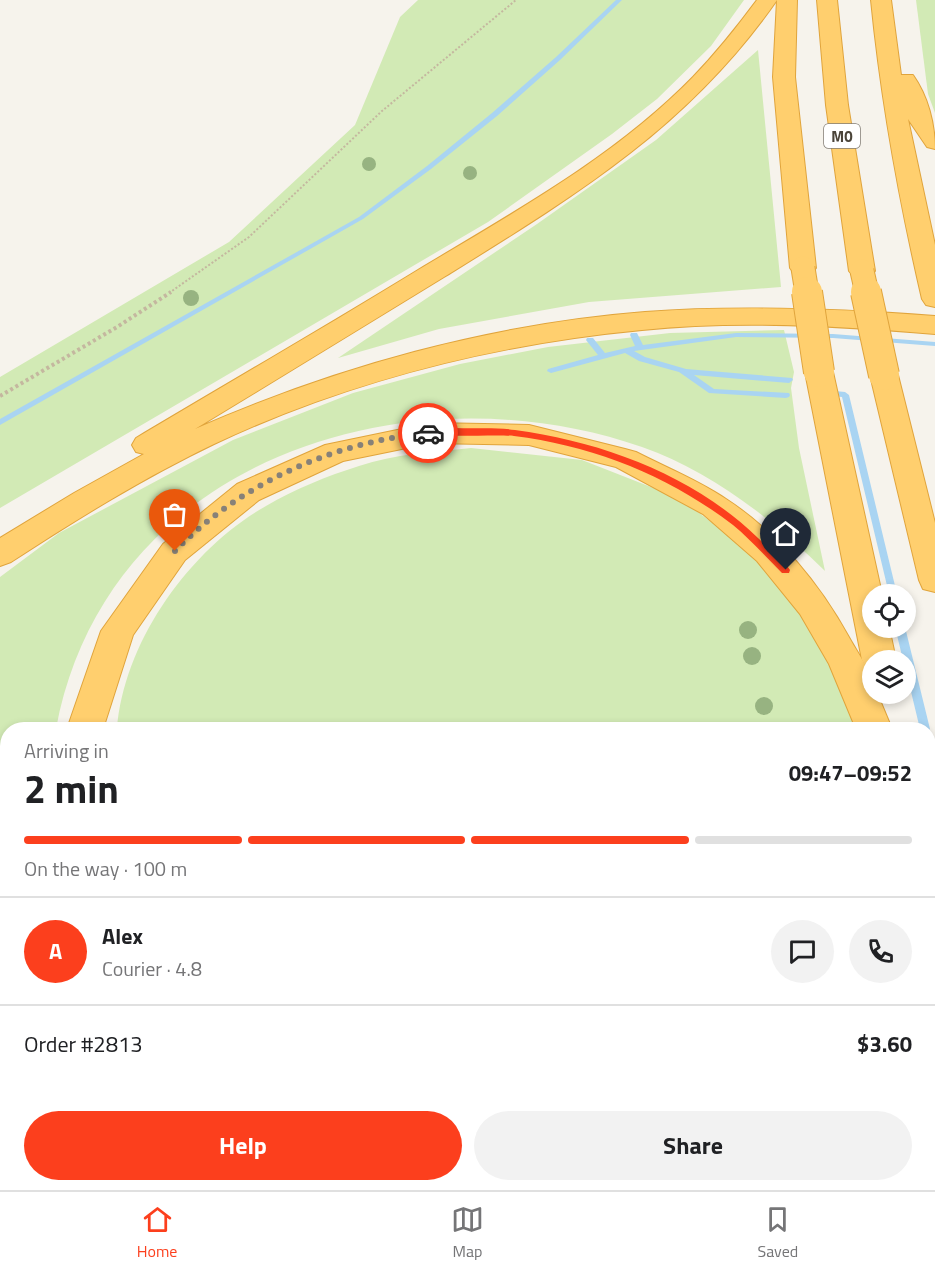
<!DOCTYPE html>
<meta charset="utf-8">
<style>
body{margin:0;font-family:"Titillium Web",sans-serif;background:#f2f2f2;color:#202124;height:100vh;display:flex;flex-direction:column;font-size:22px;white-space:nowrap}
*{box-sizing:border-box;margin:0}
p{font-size:20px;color:#757577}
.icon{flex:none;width:33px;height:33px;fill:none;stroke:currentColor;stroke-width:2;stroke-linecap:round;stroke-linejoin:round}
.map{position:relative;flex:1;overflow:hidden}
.details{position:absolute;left:0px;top:722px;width:936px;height:470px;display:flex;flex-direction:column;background:#fff;border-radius:24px 24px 0 0;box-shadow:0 3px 9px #0003}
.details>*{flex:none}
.tools{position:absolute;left:862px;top:584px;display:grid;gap:12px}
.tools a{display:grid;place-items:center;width:54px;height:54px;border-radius:50%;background:#fff;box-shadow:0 3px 9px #0003;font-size:30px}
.pin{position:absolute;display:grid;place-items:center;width:51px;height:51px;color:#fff;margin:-62px -26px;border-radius:50% 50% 50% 0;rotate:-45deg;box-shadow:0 0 6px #0007}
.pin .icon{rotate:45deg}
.courier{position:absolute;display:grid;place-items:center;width:60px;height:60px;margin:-30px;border:4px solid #fc3f1d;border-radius:50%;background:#fff;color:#222;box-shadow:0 2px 8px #0007}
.summary em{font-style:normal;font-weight:700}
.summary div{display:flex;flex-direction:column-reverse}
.summary{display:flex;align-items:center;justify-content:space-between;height:102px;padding:0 24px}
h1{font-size:39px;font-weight:700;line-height:45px}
.bar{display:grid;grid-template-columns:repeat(4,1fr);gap:9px 6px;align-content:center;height:72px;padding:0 24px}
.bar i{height:8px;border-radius:4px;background:#e0e0e0}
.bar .selected{background:#fc3f1d}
.bar p{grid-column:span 4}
.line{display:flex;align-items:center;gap:15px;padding:0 24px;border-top:2px solid #e0e0e0}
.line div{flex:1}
.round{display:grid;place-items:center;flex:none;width:63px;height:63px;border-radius:32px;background:#f2f2f2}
.button{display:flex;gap:12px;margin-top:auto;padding:12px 24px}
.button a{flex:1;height:69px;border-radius:36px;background:#fc3f1d;color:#fff;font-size:24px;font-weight:700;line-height:69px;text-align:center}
.button a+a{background:#f2f2f2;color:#202124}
.tabs{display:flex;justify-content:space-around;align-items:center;height:84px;border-top:2px solid #e0e0e0;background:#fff;font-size:16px;color:#757577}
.tabs a{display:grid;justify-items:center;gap:3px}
.tabs .selected{color:#fc3f1d}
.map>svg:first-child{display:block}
.green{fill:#d2eab5}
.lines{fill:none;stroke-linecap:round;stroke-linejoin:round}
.stream{fill:#a9d4f2;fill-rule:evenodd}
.highway-casing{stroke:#e0a43c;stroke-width:2}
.path-far1{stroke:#c4b79f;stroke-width:2;stroke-dasharray:2 2;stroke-linecap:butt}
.path{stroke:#c4b79f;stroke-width:4;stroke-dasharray:3 3;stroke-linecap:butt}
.highway{fill:#ffcf6e;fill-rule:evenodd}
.highway-bridge-far2-casing{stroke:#e0a43c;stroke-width:25;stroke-linecap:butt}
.highway-bridge-far1-casing{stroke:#e0a43c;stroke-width:32;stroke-linecap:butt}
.highway-bridge-casing{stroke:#e0a43c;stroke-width:42;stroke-linecap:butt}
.highway-bridge-far2{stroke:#ffcf6e;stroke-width:23}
.highway-bridge-far1{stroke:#ffcf6e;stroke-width:30}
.highway-bridge{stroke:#ffcf6e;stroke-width:40}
.tree{fill:#97b381}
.route{fill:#fc3f1d}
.done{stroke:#878178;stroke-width:6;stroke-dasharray:0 10.8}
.labels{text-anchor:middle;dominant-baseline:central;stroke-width:5;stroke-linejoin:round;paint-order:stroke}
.shield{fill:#fff;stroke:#817c74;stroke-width:1.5}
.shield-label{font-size:15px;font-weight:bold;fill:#4b4439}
</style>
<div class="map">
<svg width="935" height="1190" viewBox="0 0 935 1190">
<rect width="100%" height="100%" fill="#f6f3ec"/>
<g class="green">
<polygon points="418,0 744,0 711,46 657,99 612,134 488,222 0,508 0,377 229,242 355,125 400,17"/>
<polygon points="916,0 935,0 935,113 928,94"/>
<polygon points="758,50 781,287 589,302 439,329 338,358 537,224 656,140"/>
<path d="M 784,330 L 794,372 L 791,388 L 799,448 L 825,571 C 773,520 713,472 642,447 C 406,365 106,460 56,729 L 8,729 L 8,1184 L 588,1184 L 578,1190 L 0,1190 L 0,577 L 59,533 L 233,440 L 353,393 L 460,364 L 548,347 L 670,333 Z"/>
<path d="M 471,448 L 582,460 L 679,498 L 757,556 L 814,627 L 858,729 L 117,729 C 124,641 190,549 266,506 C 295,489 327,476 359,466 C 394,454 434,452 471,448 Z"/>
</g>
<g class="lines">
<g class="stream">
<polygon points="616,0 622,0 560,60 497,116 431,169 363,219 0,425 0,419 359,217 427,166 492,113 556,57"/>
<polygon points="631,333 637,333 643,345 736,333 833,334 935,342 935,346 833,338 736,337 634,351 645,357 686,369 792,378 793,380 789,383 694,375 714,389 789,393 790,395 789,397 786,398 709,393 679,372 639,361 625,353 551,373 547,371 548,369 598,355 586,340 587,338 593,338 605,353 635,346 630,335"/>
<polygon points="835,391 845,392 849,395 897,594 889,594 842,397 832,396 831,394"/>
<polygon points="895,627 905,627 930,729 928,732 928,729 920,729 906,671 906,660 903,660"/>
<polygon points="928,742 932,743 935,754 935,777 931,776 928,767"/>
<polygon points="8,1072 8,1084 0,1085 0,1073"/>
</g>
<defs>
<g id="highway">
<path d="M 757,0 L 777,0 C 688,128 573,197 444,277 C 361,328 278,379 195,429 C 336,367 491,324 645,312 C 742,305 839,309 935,316 L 935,334 C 838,326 739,320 642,330 C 495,344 348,381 214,444 C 143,478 77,519 11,562 L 0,566 L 0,538 L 74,493 L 144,454 L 136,452 L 132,445 L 136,438 C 230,382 325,327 418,270 C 513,213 615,157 693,77 C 716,53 737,27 757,0 Z"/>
<polygon points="777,0 797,0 795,77 816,268 812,273 803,276 794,273 790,268 773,77"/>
<polygon points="817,0 837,0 848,105 875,271 871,276 862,279 853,276 849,271 826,105"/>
<path d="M 871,0 L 891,0 L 901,75 L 913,75 C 928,96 935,124 935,149 L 927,147 L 908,119 L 935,245 L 935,307 L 926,305 L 922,299 C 899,200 881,101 871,0 Z"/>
<polygon points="819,363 829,366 833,372 882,594 873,594 873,627 889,627 896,660 873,660 873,672 867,670 862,660 805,372 809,366"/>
<polygon points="884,366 894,368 898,375 935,523 935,592 923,589 919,580 870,375 874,368"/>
<path d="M 431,423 L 529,425 L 625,449 L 636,452 C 665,467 698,480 726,499 C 778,533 820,584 850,639 C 859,655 873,674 873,693 L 877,693 L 892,729 L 856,729 L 829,664 L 800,614 L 757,561 L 703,514 L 616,467 L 529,445 L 431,443 L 343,461 L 259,500 L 185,560 L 133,635 L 103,729 L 67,729 L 101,631 L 163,544 L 237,484 L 325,445 Z"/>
<polygon points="8,1001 8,1043 0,1044 0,1002"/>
<polygon points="935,1021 935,1064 928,1067 928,1023"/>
<polygon points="684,1184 737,1184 734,1190 681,1190"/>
</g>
</defs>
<use href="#highway" class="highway-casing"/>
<polyline class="path-far1" points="169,293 249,237 382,111 516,0"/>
<polyline class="path" points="0,396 117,327 171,292"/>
<use href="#highway" class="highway"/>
<defs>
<g id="highway-bridge-far2">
<polyline points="803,268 807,293"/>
<polyline points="862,271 867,293"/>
</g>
<g id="highway-bridge-far1">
<polyline points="807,292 819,372"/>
<polyline points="866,292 884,375"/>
</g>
<polyline id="highway-bridge" points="928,904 935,929"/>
</defs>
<use href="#highway-bridge-far2" class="highway-bridge-far2-casing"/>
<use href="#highway-bridge-far1" class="highway-bridge-far1-casing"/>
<use href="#highway-bridge" class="highway-bridge-casing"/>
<use href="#highway-bridge-far2" class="highway-bridge-far2"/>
<use href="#highway-bridge-far1" class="highway-bridge-far1"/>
<use href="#highway-bridge" class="highway-bridge"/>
</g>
<g class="tree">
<circle cx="369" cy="164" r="7"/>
<circle cx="470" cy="173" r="7"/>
<circle cx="191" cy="298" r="8"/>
<circle cx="748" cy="630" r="9"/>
<circle cx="752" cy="656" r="9"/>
<circle cx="764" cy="706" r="9"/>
</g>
<path class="route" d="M 455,428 C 475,429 495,427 515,430 C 603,442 693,475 758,538 C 769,548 782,558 790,570 L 789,573 L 782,573 C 766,557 750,539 733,525 C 669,476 594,446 514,436 C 500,434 430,438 424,433 L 428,430 Z"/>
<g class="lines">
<path class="done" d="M 175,551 C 241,483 334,442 428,433"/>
</g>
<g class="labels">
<rect class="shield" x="824" y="124" width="36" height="24" rx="4.5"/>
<g class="shield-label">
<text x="842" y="136">M0</text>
</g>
</g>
</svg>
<div class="tools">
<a><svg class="icon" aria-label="locate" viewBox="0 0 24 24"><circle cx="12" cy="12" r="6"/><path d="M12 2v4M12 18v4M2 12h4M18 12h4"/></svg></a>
<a><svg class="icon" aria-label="layers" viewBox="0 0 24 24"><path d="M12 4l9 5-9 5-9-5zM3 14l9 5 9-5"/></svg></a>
</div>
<div class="pin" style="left:175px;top:551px;background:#ea580c"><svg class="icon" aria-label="bag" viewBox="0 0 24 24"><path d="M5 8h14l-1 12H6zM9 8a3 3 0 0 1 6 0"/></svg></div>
<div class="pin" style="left:786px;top:570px;background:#1f2937"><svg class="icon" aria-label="home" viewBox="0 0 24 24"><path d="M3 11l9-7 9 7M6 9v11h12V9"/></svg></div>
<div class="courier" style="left:428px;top:433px"><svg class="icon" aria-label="car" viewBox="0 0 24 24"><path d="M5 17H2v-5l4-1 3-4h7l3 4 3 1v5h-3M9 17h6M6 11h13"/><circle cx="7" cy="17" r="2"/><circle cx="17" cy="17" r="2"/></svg></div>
<section class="details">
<div class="summary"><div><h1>2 min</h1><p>Arriving in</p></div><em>09:47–09:52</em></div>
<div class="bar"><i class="selected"></i><i class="selected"></i><i class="selected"></i><i></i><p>On the way · 100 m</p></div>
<div class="line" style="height:108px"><b class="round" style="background:#fc3f1d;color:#fff">A</b><div><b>Alex</b><p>Courier · 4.8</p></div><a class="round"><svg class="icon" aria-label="chat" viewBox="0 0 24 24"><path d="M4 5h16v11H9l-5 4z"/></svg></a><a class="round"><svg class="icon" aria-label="phone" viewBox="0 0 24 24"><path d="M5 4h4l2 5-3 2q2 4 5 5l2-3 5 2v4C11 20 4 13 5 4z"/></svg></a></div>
<div class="line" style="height:78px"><div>Order #2813</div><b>$3.60</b></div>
<div class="button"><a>Help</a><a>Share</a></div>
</section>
</div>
<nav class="tabs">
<a class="selected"><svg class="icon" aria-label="home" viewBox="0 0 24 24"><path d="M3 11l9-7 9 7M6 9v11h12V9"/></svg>Home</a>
<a><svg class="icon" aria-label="map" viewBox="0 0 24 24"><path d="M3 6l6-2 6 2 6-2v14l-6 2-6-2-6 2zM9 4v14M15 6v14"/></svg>Map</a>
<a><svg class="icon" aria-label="saved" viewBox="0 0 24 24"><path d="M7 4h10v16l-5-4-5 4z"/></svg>Saved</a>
</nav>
